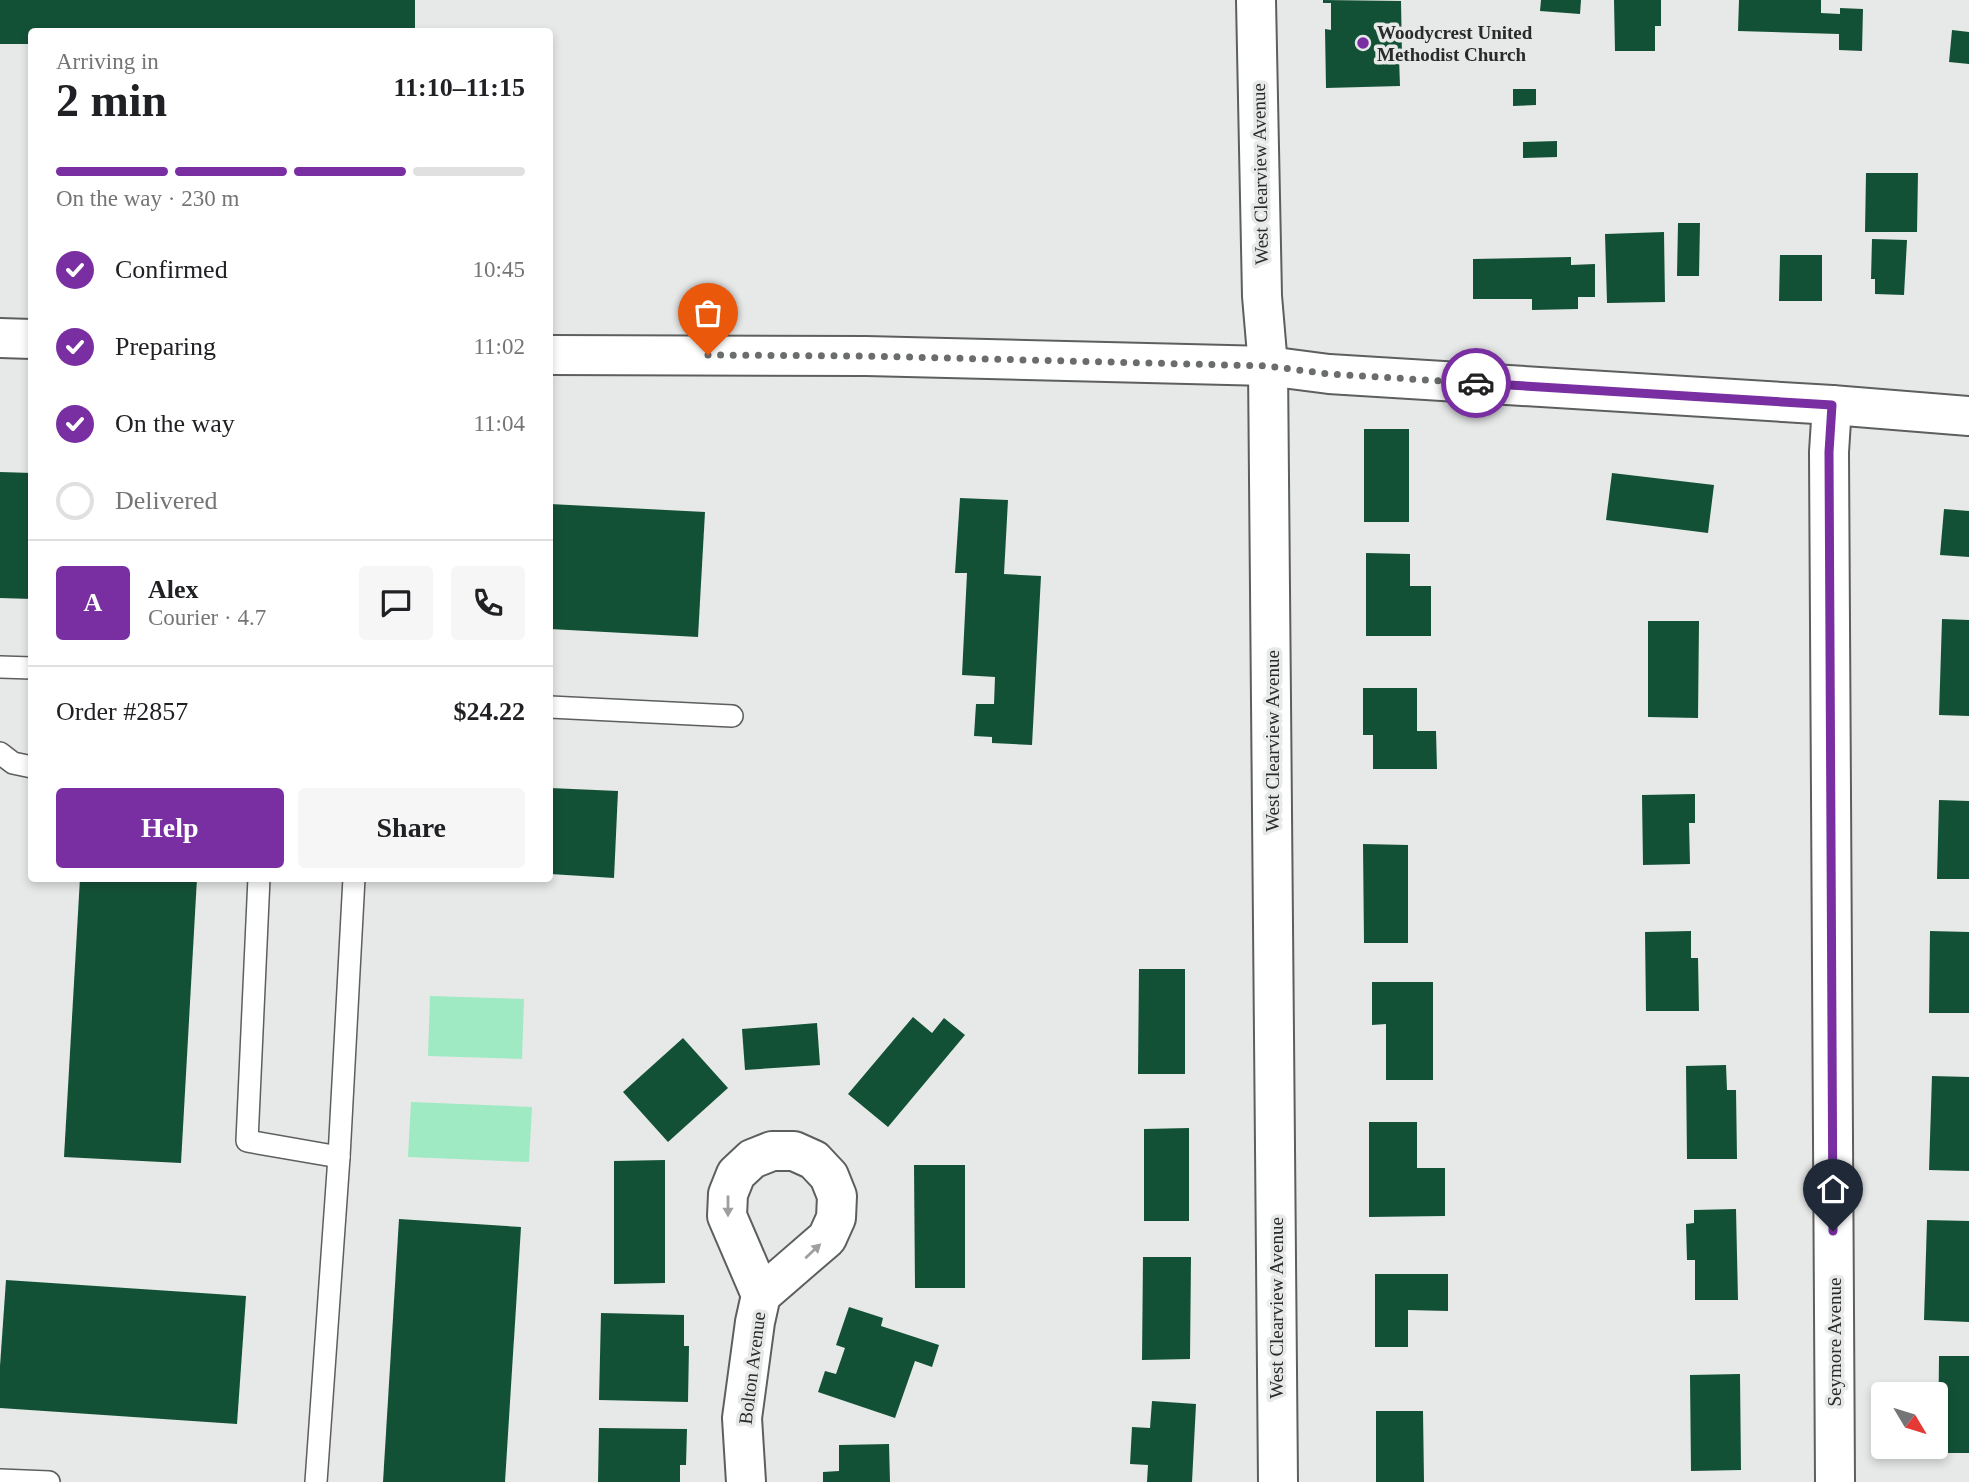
<!DOCTYPE html>
<meta charset="utf-8">
<style>
body{margin:0;font-family:"Times New Roman",serif;background:#f6f6f6;color:#202124;height:100vh;display:flex;flex-direction:column;font-size:26px;white-space:nowrap}
*{box-sizing:border-box;margin:0}
p{font-size:23px;color:#757577}
.icon{flex:none;width:38px;height:38px;fill:none;stroke:currentColor;stroke-width:2;stroke-linecap:round;stroke-linejoin:round}
.map{position:relative;flex:1;overflow:hidden}
.details{position:absolute;left:28px;top:28px;width:525px;height:854px;display:flex;flex-direction:column;background:#fff;border-radius:7px;box-shadow:0 4px 10px #0003}
.details>*{flex:none}
.needle{width:46px;rotate:128deg}
.controls{position:absolute;left:1871px;top:1382px;display:grid;gap:14px}
.controls a{display:grid;place-items:center;width:77px;height:77px;border-radius:7px;background:#fff;box-shadow:0 4px 10px #0003;font-size:35px}
.pin{position:absolute;display:grid;place-items:center;width:60px;height:60px;color:#fff;margin:-72px -30px;border-radius:50% 50% 50% 0;rotate:-45deg;box-shadow:0 0 7px #0007}
.pin .icon{rotate:45deg}
.courier{position:absolute;display:grid;place-items:center;width:70px;height:70px;margin:-35px;border:5px solid #792fa2;border-radius:50%;background:#fff;color:#222;box-shadow:0 2px 9px #0007}
.overview em{font-style:normal;font-weight:600}
.overview div{display:flex;flex-direction:column-reverse}
.overview{display:flex;align-items:center;justify-content:space-between;height:119px;padding:0 28px}
h1{font-size:46px;font-weight:600;line-height:52px}
.bar{display:grid;grid-template-columns:repeat(4,1fr);gap:10px 7px;align-content:center;height:84px;padding:0 28px}
.bar i{height:9px;border-radius:5px;background:#e0e0e0}
.bar .selected{background:#792fa2}
.bar p{grid-column:span 4}
.line{display:flex;align-items:center;gap:18px;padding:0 28px;border-top:2px solid #e0e0e0}
.line div{flex:1}
.round{display:grid;place-items:center;flex:none;width:74px;height:74px;border-radius:7px;background:#f6f6f6}
ol{padding:0 28px;list-style:none}
li{display:flex;align-items:center;gap:21px;height:77px}
li p{margin-inline-start:auto}
li .icon{padding:7px;border-radius:50%;background:#792fa2;color:#fff;stroke-width:4}
li:last-child{color:#757577}
li i{width:38px;height:38px;border:4px solid #e0e0e0;border-radius:50%}
.action{display:flex;gap:14px;margin-top:auto;padding:14px 28px}
.action a{flex:1;height:80px;border-radius:7px;background:#792fa2;color:#fff;font-size:28px;font-weight:600;line-height:80px;text-align:center}
.action a+a{background:#f6f6f6;color:#202124}
.map>svg:first-child{display:block}
.green{fill:#9feac3}
.building{fill:#135137}
.lines{fill:none;stroke-linecap:round;stroke-linejoin:round}
.lane-casing{stroke:#5c5f5d;stroke-width:24}
.street-casing{stroke:#5c5f5d;stroke-width:42}
.secondary-casing{stroke:#5c5f5d;stroke-width:42}
.lane{stroke:#fff;stroke-width:21}
.street{stroke:#fff;stroke-width:38}
.secondary{stroke:#fff;stroke-width:38}
.oneway{fill:#9f9f9f}
.done{stroke:#6b6d6c;stroke-width:7;stroke-dasharray:0 12.6}
.route{stroke:#792fa2;stroke-width:9}
.poi-dot{fill:#792fa2;stroke:#e6e9e7;stroke-width:2.5}
.labels{text-anchor:middle;dominant-baseline:central;stroke-width:7;stroke-linejoin:round;paint-order:stroke}
.poi-label{font-size:19px;font-weight:bold;fill:#292a2a;stroke:#e6e9e7;text-anchor:start}
.street-label{font-size:19px;fill:#292a2a;stroke:#e6e9e7}
</style>
<div class="map">
<svg width="1969" height="1482" viewBox="0 0 1969 1482">
<rect width="100%" height="100%" fill="#e6e9e7"/>
<g class="green">
<polygon points="430,996 524,999 522,1059 428,1056"/>
<polygon points="411,1102 532,1107 529,1162 408,1157"/>
</g>
<g class="building">
<polygon points="0,0 415,0 415,32 32,32 32,44 0,44"/>
<polygon points="1323,0 1401,1 1402,57 1399,57 1400,86 1326,88 1325,29 1331,30 1331,3 1323,3"/>
<polygon points="1541,0 1581,0 1580,14 1540,11"/>
<polygon points="1614,0 1661,0 1661,26 1655,26 1655,51 1615,51"/>
<polygon points="1739,0 1821,0 1821,13 1840,14 1840,8 1863,9 1862,51 1839,50 1839,34 1738,31"/>
<polygon points="1952,30 1969,32 1969,64 1949,62"/>
<polygon points="1513,89 1536,89 1536,105 1513,106"/>
<polygon points="1557,141 1557,157 1523,158 1523,142"/>
<polygon points="1866,173 1918,173 1917,232 1865,232"/>
<polygon points="1678,223 1700,223 1699,276 1677,276"/>
<polygon points="1664,232 1665,302 1607,303 1605,234"/>
<polygon points="1872,239 1907,240 1904,295 1875,294 1875,279 1871,279"/>
<polygon points="1780,255 1822,255 1822,301 1779,301"/>
<polygon points="1571,257 1571,265 1595,264 1595,297 1578,297 1578,309 1532,310 1532,299 1473,299 1473,259"/>
<rect x="1364" y="429" width="45" height="93"/>
<polygon points="0,472 32,473 32,599 0,598"/>
<polygon points="1612,473 1714,485 1708,533 1606,520"/>
<polygon points="960,498 1008,500 1004,574 1041,576 1032,745 992,743 992,737 974,736 976,704 994,704 995,677 962,675 967,573 955,573"/>
<polygon points="550,504 705,512 698,637 550,629"/>
<polygon points="1944,509 1969,511 1969,557 1940,555"/>
<polygon points="1366,553 1410,554 1410,586 1431,586 1431,636 1366,636"/>
<polygon points="1942,619 1969,620 1969,716 1939,715"/>
<polygon points="1648,621 1699,621 1698,718 1648,717"/>
<polygon points="1363,688 1417,688 1417,731 1436,731 1437,769 1373,769 1373,735 1363,735"/>
<polygon points="550,788 618,791 614,878 550,874"/>
<polygon points="1695,794 1695,823 1689,823 1690,864 1643,865 1642,795"/>
<polygon points="1939,800 1969,801 1969,879 1937,879"/>
<polygon points="1363,844 1408,845 1408,943 1364,943"/>
<polygon points="80,878 197,878 181,1163 64,1157"/>
<polygon points="1691,931 1691,958 1698,958 1699,1011 1646,1011 1645,932"/>
<polygon points="1930,931 1969,932 1969,1013 1929,1013"/>
<polygon points="1139,969 1185,969 1185,1074 1138,1074"/>
<polygon points="1372,982 1433,982 1433,1080 1386,1080 1386,1024 1372,1025"/>
<polygon points="913,1017 932,1033 944,1018 965,1035 888,1127 848,1094"/>
<polygon points="817,1023 820,1065 745,1070 742,1029"/>
<polygon points="683,1038 728,1088 668,1142 623,1092"/>
<polygon points="1726,1065 1727,1090 1736,1090 1737,1159 1687,1159 1686,1066"/>
<polygon points="1932,1076 1969,1077 1969,1171 1929,1170"/>
<polygon points="1369,1122 1417,1122 1417,1168 1445,1168 1445,1216 1369,1217"/>
<polygon points="1189,1128 1189,1221 1144,1221 1144,1129"/>
<polygon points="665,1160 665,1283 614,1284 614,1161"/>
<polygon points="914,1165 965,1165 965,1288 915,1288"/>
<polygon points="1736,1209 1738,1300 1695,1300 1695,1260 1687,1260 1686,1224 1694,1223 1694,1210"/>
<polygon points="399,1219 521,1227 505,1482 383,1482"/>
<polygon points="1927,1220 1969,1221 1969,1322 1924,1320"/>
<polygon points="1143,1257 1191,1257 1190,1359 1142,1360"/>
<polygon points="1375,1274 1448,1274 1448,1311 1408,1310 1408,1347 1375,1347"/>
<polygon points="6,1280 246,1296 237,1424 0,1408 0,1366"/>
<polygon points="849,1307 883,1318 881,1326 939,1345 932,1367 915,1361 895,1418 818,1392 825,1371 836,1374 845,1348 836,1345"/>
<polygon points="601,1313 684,1315 684,1346 689,1346 688,1402 599,1400"/>
<polygon points="1939,1356 1969,1356 1969,1453 1938,1453"/>
<polygon points="1740,1374 1741,1470 1691,1471 1690,1375"/>
<polygon points="1152,1401 1196,1404 1192,1482 1147,1482 1148,1465 1130,1464 1132,1427 1150,1428"/>
<polygon points="1376,1411 1423,1411 1424,1482 1376,1482"/>
<polygon points="599,1428 687,1429 686,1465 680,1465 680,1482 598,1482"/>
<polygon points="889,1444 890,1482 823,1482 823,1472 839,1471 839,1445"/>
</g>
<g class="lines">
<defs>
<g id="lane">
<polyline points="0,667 32,668"/>
<polyline points="550,707 732,716"/>
<polyline points="0,753 13,763 32,767"/>
<polyline points="259,878 247,1141 339,1157"/>
<polyline points="0,1480 49,1482"/>
<polyline points="316,1482 339,1157 354,878"/>
</g>
<g id="street">
<polyline points="1268,366 1278,1482"/>
<polyline points="1832,405 1829,452 1835,1482"/>
<polyline points="746,1482 742,1418 755,1322 761,1295 727,1216 728,1194 736,1174 752,1159 772,1151 794,1151 814,1160 829,1176 837,1196 836,1218 827,1238 761,1295"/>
</g>
<g id="secondary">
<polyline points="1256,0 1262,296 1268,366"/>
<polyline points="0,338 32,339"/>
<polyline points="550,355 866,356 1268,366 1329,374 1832,405 1969,416"/>
</g>
</defs>
<use href="#lane" class="lane-casing"/>
<use href="#street" class="street-casing"/>
<use href="#secondary" class="secondary-casing"/>
<use href="#lane" class="lane"/>
<use href="#street" class="street"/>
<use href="#secondary" class="secondary"/>
</g>
<defs><path id="oneway-solid" d="M-6-.8H1V-3.2L6.5 0L1 3.2V.8H-6Z" transform="scale(1.75)"/></defs>
<g class="oneway">
<use href="#oneway-solid" transform="translate(728 1206) rotate(90)"/>
<use href="#oneway-solid" transform="translate(813 1251) rotate(-43)"/>
</g>
<g class="lines">
<polyline class="done" points="708,355 866,356 1268,366 1329,374 1476,383"/>
<polyline class="route" points="1476,383 1832,405 1829,452 1833,1231"/>
</g>
<circle class="poi-dot" cx="1363" cy="43" r="7"/>
<g class="labels">
<g class="poi-label">
<text x="1377" y="32">Woodycrest United<tspan x="1377" dy="22">Methodist Church</tspan></text>
</g>
<g class="street-label">
<text transform="translate(1260 174) rotate(-91)">West Clearview Avenue</text>
<text transform="translate(1272 741) rotate(-90)">West Clearview Avenue</text>
<text transform="translate(1276 1308) rotate(-90)">West Clearview Avenue</text>
<text transform="translate(1834 1342) rotate(-90)">Seymore Avenue</text>
<text transform="translate(752 1368) rotate(-83)">Bolton Avenue</text>
</g>
</g>
</svg>
<div class="controls">
<a><svg class="needle" viewBox="-14 -14 28 28"><path d="M0-13l5 13h-10z" fill="#e53935"/><path d="M0 13l5-13h-10z" fill="#757577"/></svg></a>
</div>
<div class="pin" style="left:708px;top:355px;background:#ea580c"><svg class="icon" aria-label="bag" viewBox="0 0 24 24"><path d="M5 8h14l-1 12H6zM9 8a3 3 0 0 1 6 0"/></svg></div>
<div class="pin" style="left:1833px;top:1231px;background:#1f2937"><svg class="icon" aria-label="home" viewBox="0 0 24 24"><path d="M3 11l9-7 9 7M6 9v11h12V9"/></svg></div>
<div class="courier" style="left:1476px;top:383px"><svg class="icon" aria-label="car" viewBox="0 0 24 24"><path d="M5 17H2v-5l4-1 3-4h7l3 4 3 1v5h-3M9 17h6M6 11h13"/><circle cx="7" cy="17" r="2"/><circle cx="17" cy="17" r="2"/></svg></div>
<section class="details">
<div class="overview"><div><h1>2 min</h1><p>Arriving in</p></div><em>11:10–11:15</em></div>
<div class="bar"><i class="selected"></i><i class="selected"></i><i class="selected"></i><i></i><p>On the way · 230 m</p></div>
<ol>
<li><svg class="icon" aria-label="check" viewBox="0 0 24 24"><path d="M5 12l5 5 9-10"/></svg>Confirmed<p>10:45</p></li>
<li><svg class="icon" aria-label="check" viewBox="0 0 24 24"><path d="M5 12l5 5 9-10"/></svg>Preparing<p>11:02</p></li>
<li><svg class="icon" aria-label="check" viewBox="0 0 24 24"><path d="M5 12l5 5 9-10"/></svg>On the way<p>11:04</p></li>
<li><i></i>Delivered</li>
</ol>
<div class="line" style="height:126px"><b class="round" style="background:#792fa2;color:#fff">A</b><div><b>Alex</b><p>Courier · 4.7</p></div><a class="round"><svg class="icon" aria-label="chat" viewBox="0 0 24 24"><path d="M4 5h16v11H9l-5 4z"/></svg></a><a class="round"><svg class="icon" aria-label="phone" viewBox="0 0 24 24"><path d="M5 4h4l2 5-3 2q2 4 5 5l2-3 5 2v4C11 20 4 13 5 4z"/></svg></a></div>
<div class="line" style="height:91px"><div>Order #2857</div><b>$24.22</b></div>
<div class="action"><a>Help</a><a>Share</a></div>
</section>
</div>
